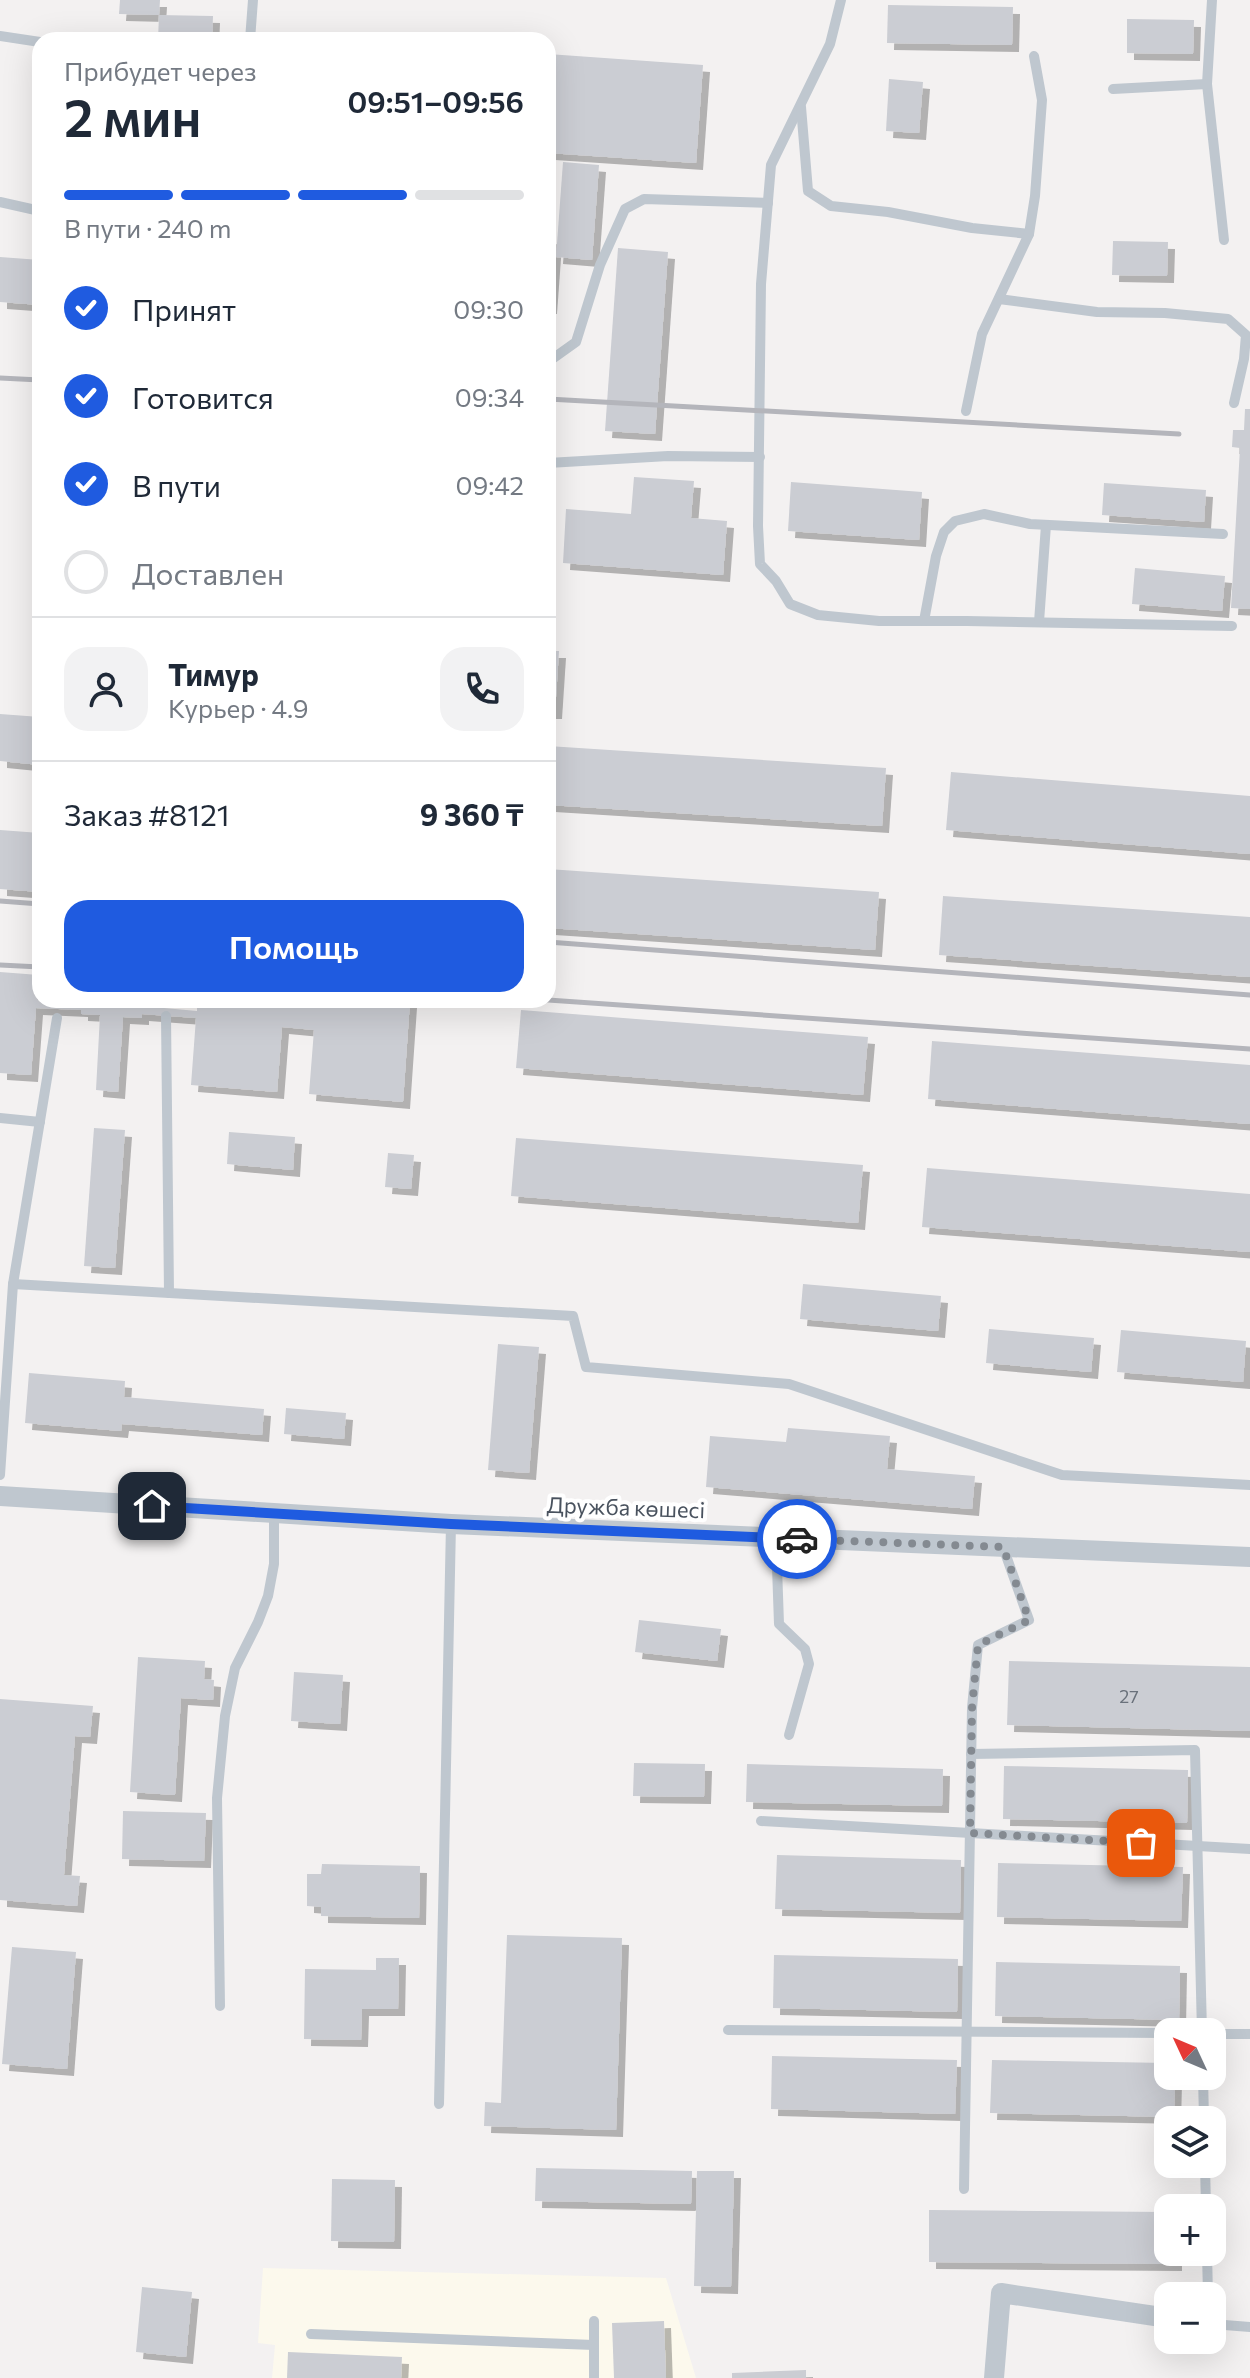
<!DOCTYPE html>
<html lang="ru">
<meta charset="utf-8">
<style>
body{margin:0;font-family:Commissioner,sans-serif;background:#f2f2f3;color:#1f2937;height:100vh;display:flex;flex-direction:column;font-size:30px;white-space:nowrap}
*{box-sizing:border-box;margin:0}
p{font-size:26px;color:#747a83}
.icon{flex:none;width:44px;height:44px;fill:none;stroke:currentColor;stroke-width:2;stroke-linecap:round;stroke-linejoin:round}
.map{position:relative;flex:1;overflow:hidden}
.side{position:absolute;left:32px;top:32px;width:524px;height:976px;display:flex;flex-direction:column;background:#fff;border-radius:24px;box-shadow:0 8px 32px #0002}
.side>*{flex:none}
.needle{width:52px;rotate:314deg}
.buttons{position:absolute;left:1154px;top:2018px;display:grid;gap:16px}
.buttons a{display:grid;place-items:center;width:72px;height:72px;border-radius:16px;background:#fff;box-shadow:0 8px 32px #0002;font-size:40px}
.pin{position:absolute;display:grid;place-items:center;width:68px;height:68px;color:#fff;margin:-34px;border-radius:16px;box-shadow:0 4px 12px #0006}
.courier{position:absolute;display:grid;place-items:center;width:80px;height:80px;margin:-40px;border:6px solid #1f5be0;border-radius:50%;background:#fff;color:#222;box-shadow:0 2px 10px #0007}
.overview em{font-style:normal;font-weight:600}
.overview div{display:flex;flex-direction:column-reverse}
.overview{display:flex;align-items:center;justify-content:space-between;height:136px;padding:0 32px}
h1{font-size:52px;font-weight:600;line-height:60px}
.bar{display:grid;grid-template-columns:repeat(4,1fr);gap:12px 8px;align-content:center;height:96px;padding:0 32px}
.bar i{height:10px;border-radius:6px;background:#e0e1e3}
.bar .on{background:#1f5be0}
.bar p{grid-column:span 4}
.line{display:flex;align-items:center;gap:20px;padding:0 32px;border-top:2px solid #e0e1e3}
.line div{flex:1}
.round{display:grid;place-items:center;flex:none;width:84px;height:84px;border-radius:24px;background:#f2f2f3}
ol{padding:0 32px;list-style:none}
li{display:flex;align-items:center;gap:24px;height:88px}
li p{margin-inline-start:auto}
li .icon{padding:8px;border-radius:50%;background:#1f5be0;color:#fff;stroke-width:4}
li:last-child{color:#747a83}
li i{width:44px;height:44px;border:4px solid #e0e1e3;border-radius:50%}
.button{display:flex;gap:16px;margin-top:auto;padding:16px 32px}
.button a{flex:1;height:92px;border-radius:24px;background:#1f5be0;color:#fff;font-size:32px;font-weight:600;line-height:92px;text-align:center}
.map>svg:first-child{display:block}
.commercial{fill:#fcf9ed}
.building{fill:#cbcdd3;filter:url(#shadow)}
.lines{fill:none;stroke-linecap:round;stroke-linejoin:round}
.lane{stroke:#bfc7cf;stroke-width:10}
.street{stroke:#bfc7cf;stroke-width:20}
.rail{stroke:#b4b5bb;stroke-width:5}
.done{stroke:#848a91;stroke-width:8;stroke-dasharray:0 14.4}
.route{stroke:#1f5be0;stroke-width:10}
.labels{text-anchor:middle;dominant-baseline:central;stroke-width:8;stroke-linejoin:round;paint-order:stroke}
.number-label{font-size:18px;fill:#6a717b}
.street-label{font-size:22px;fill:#49525e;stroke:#fff}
</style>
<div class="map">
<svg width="1250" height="2378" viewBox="0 0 1250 2378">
<defs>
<filter id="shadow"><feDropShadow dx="7" dy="7" stdDeviation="0" flood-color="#0004"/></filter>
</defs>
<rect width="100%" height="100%" fill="#f3f1f1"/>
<polygon class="commercial" points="263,2268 666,2278 696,2378 272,2378 275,2345 258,2343"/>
<g class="building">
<polygon points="120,0 160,0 159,15 119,14"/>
<polygon points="888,5 1013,7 1012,45 887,43"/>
<polygon points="159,15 213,16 212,40 158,40"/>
<polygon points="1127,19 1194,20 1193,54 1127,53"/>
<polygon points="548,54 703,65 696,163 548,153"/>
<polygon points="889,79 923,82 919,133 886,131"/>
<polygon points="563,162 599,165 592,260 556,257"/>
<polygon points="548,237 555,238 550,307 548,307"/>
<polygon points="1113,241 1168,242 1167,276 1112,275"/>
<polygon points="618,248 668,252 655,434 605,431"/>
<polygon points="0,257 40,260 40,305 0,302"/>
<polygon points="1245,409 1250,409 1250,609 1231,608 1240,448 1232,447 1233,430 1244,430"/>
<polygon points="634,477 694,481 691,518 727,521 723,575 563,563 566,509 631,514"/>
<polygon points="791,482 922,492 919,540 788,531"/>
<polygon points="1104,483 1206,490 1204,522 1102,515"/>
<polygon points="1135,568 1225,576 1222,611 1132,604"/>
<polygon points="548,651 559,651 555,712 548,712"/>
<polygon points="0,714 40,717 40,765 0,761"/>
<polygon points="548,746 886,768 882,826 548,805"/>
<polygon points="951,772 1250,796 1250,854 946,830"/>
<polygon points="0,830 40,833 40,892 0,889"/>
<polygon points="548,869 879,892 875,950 548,928"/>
<polygon points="943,896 1250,917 1250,977 939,955"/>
<polygon points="0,972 39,975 37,1000 82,1003 82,1000 143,1000 142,1006 197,1011 197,1000 410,1001 403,1102 309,1094 314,1030 282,1027 277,1092 191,1085 196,1018 142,1014 142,1018 123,1017 118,1092 96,1090 100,1015 81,1014 81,1010 36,1008 31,1075 0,1073"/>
<polygon points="521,1010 868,1037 863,1095 516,1068"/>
<polygon points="932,1041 1250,1065 1250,1124 928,1099"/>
<polygon points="94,1128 125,1130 115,1268 84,1266"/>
<polygon points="229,1132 295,1137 293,1170 227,1164"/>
<polygon points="516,1138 863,1165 858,1223 511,1196"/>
<polygon points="388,1153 414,1155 411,1189 385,1187"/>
<polygon points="927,1168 1250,1194 1250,1252 922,1227"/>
<polygon points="803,1284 941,1296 938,1331 800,1319"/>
<polygon points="989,1329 1094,1338 1091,1372 986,1363"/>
<polygon points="1121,1330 1246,1341 1243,1382 1117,1372"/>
<polygon points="498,1344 539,1347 529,1473 488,1470"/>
<polygon points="29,1373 125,1381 124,1397 264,1409 262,1435 122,1424 121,1431 25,1423"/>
<polygon points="286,1408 346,1413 344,1439 284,1434"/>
<polygon points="788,1428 890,1436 887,1469 975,1476 972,1509 706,1487 710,1436 786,1442"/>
<polygon points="639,1620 721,1629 717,1661 635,1652"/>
<polygon points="138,1657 205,1661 204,1679 214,1680 213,1700 181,1698 175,1795 130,1792"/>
<polygon points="1009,1661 1250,1667 1250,1731 1007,1725"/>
<polygon points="294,1672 343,1675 340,1724 291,1721"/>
<polygon points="0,1699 93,1706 90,1737 75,1736 64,1875 80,1876 77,1906 0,1900"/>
<polygon points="634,1763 705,1764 704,1797 633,1796"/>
<polygon points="747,1764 943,1769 942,1806 746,1802"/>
<polygon points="1004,1766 1188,1770 1187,1823 1003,1819"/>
<polygon points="123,1811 206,1813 204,1861 122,1859"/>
<polygon points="777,1855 961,1860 960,1913 775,1909"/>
<polygon points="998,1863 1183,1867 1181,1921 997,1917"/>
<polygon points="322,1864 420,1866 419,1918 321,1916 321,1907 307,1906 307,1874 321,1874"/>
<polygon points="507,1935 622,1938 616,2130 484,2126 485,2102 501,2103"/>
<polygon points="12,1947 76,1952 67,2069 2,2064"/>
<polygon points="774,1955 958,1959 957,2012 773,2008"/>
<polygon points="376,1958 399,1958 398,2009 362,2009 361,2040 304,2039 305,1969 376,1970"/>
<polygon points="996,1962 1180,1966 1179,2020 995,2016"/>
<polygon points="772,2056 957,2060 955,2114 771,2109"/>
<polygon points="992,2060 1168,2063 1168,2076 1175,2076 1174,2117 990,2113"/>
<polygon points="536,2168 692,2171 691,2204 535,2201"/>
<polygon points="697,2171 734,2171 731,2287 694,2286"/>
<polygon points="332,2179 395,2180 394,2242 331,2241"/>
<polygon points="929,2210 1168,2212 1168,2252 1175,2252 1175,2264 929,2262"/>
<polygon points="142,2287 192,2292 186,2357 136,2352"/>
<polygon points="664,2321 666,2378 614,2378 612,2323"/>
<polygon points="288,2352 402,2357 401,2378 287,2378"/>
<polygon points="806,2370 806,2378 732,2378 732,2373"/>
</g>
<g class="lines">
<g class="lane">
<polyline points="841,0 830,44 771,165 761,284 758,526 760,564 776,581 790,604 818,615 879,621 967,621 1232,626"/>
<polyline points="1212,0 1207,84 1224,240"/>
<polyline points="0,36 40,42"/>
<polyline points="250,40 253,0"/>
<polyline points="1113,89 1207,84"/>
<polyline points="801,107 808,191 831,206 888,212 972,228 1029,234"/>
<polyline points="0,202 40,211"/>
<polyline points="999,299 1097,312 1165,313 1228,319 1246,335 1244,359 1234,403"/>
<polyline points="548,362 576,342 600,265 625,209 644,199 768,203"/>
<polyline points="966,411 982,334 1029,234 1035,196 1042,100 1034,56"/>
<polyline points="548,463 668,456 760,457"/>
<polyline points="924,621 936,556 944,532 955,521 984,514 1030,524 1223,534"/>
<polyline points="1039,622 1046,525"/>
<polyline points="166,1016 169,1293"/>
<polyline points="0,1118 40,1122"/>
<polyline points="13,1284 573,1316 586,1367 789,1384 1062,1475 1250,1485"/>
<polyline points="0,1475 13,1284 57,1018"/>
<polyline points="776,1538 779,1624 805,1649 809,1664 789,1735"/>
<polyline points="971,1754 1195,1750 1202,2032"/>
<polyline points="761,1821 1250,1849"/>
<polyline points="220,2006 217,1798 225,1716 235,1668 258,1622 268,1596 274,1564 274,1513"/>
<polyline points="728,2030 1168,2033"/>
<polyline points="1212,2034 1250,2034"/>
<polyline points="1203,2076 1204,2120"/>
<polyline points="439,2104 451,1524"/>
<polyline points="1205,2164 1206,2208"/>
<polyline points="964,2189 972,1708 978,1645 1029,1620 1003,1547"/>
<polyline points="1207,2252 1208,2296"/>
<polyline points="1212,2324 1250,2327"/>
<polyline points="311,2334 594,2345"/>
<polyline points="594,2378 594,2321"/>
</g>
<g class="street">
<polyline points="0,1496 451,1524 1250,1557"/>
<polyline points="994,2378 1001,2293 1168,2318"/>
</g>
<g class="rail">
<polyline points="0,378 40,380"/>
<polyline points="548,399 1179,434"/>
<polyline points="0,901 40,904"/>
<polyline points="548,942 1250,995"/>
<polyline points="0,965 40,967"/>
<polyline points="548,1000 1250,1049"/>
</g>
</g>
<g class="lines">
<polyline class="done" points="797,1539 1003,1547 1029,1620 978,1645 972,1708 970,1833 1141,1843"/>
<polyline class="route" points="152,1506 451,1524 797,1539"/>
</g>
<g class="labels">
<g class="number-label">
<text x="1129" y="1696">27</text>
</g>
<g class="street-label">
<text transform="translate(626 1507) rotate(2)">Дружба көшесі</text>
</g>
</g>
</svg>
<div class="buttons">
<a><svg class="needle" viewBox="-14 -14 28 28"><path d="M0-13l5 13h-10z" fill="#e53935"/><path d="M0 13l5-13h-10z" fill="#747a83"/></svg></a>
<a><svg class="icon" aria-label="layers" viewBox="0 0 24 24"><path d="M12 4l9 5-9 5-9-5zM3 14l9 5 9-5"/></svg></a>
<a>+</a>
<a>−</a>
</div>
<div class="pin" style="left:1141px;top:1843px;background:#ea580c"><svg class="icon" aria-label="bag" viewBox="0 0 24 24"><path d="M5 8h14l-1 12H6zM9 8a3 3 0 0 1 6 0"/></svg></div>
<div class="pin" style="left:152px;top:1506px;background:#1f2937"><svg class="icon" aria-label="home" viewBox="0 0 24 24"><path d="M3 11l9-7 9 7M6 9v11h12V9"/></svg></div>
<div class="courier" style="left:797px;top:1539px"><svg class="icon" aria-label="car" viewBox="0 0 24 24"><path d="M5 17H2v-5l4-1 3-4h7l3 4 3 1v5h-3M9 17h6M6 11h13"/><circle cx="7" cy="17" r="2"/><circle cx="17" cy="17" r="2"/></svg></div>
<section class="side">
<div class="overview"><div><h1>2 мин</h1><p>Прибудет через</p></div><em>09:51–09:56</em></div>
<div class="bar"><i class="on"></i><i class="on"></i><i class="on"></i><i></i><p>В пути · 240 m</p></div>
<ol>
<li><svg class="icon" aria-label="check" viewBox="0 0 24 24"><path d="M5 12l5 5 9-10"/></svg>Принят<p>09:30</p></li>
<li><svg class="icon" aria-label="check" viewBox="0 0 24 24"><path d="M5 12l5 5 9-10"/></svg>Готовится<p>09:34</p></li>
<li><svg class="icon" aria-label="check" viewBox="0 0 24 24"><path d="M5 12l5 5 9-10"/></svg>В пути<p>09:42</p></li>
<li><i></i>Доставлен</li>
</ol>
<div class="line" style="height:144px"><a class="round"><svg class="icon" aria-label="person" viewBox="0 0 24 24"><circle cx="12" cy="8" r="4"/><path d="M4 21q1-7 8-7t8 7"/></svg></a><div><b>Тимур</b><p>Курьер · 4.9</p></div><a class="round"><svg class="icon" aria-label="phone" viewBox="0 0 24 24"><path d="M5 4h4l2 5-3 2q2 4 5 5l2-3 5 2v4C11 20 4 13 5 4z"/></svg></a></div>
<div class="line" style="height:104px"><div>Заказ #8121</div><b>9 360 ₸</b></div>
<div class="button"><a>Помощь</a></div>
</section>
</div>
